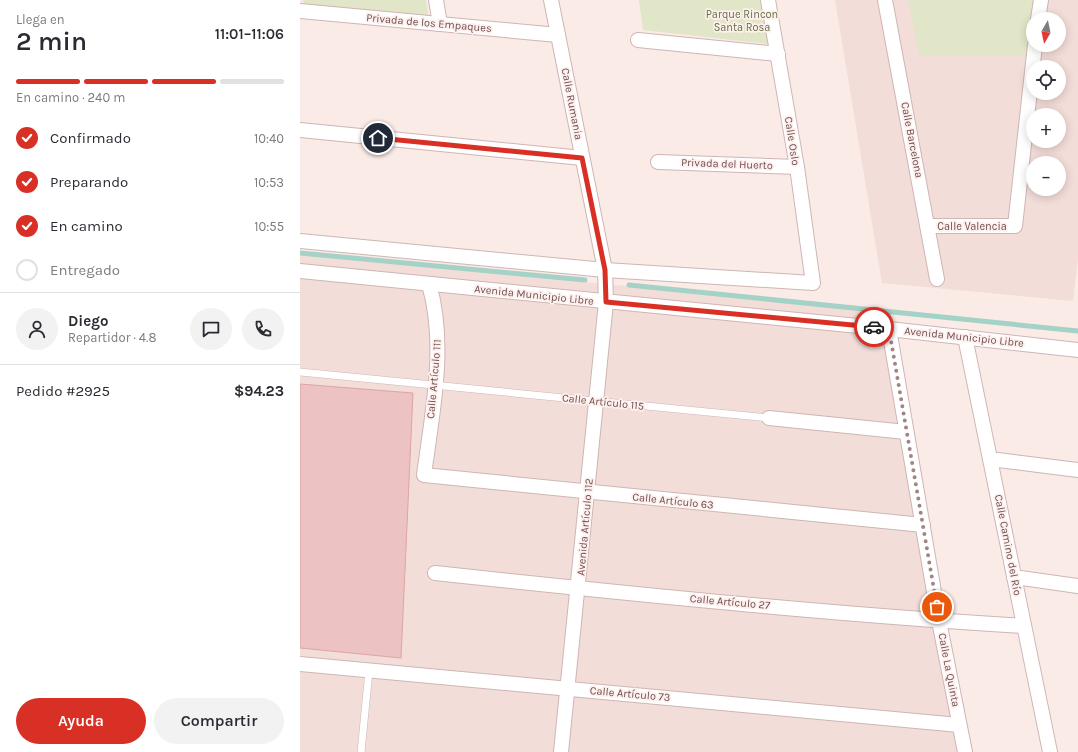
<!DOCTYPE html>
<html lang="es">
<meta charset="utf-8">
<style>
body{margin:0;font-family:Karla,sans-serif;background:#f2f2f3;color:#2b2b33;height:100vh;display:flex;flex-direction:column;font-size:15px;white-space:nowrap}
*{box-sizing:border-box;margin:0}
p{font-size:13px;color:#7c7c81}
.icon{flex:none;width:22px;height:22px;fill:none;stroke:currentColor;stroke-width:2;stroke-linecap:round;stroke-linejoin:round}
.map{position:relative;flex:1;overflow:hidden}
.panel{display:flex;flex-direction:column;background:#fff;width:300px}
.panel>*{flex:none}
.needle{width:26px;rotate:189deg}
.buttons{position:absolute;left:726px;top:12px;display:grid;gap:8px}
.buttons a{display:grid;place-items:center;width:40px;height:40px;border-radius:50%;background:#fff;box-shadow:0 2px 10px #0003;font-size:20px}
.pin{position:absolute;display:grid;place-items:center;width:34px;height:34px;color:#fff;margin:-17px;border:2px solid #fff;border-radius:50%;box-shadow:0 1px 4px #0007}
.courier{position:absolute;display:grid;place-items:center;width:40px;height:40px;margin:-20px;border:3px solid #d93025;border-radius:50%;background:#fff;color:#222;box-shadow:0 1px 5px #0007}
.headline em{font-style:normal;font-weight:600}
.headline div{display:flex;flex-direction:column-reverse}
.headline{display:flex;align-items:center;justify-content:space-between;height:68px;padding:0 16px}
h1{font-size:26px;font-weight:600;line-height:30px}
.bar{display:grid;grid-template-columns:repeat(4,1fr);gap:6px 4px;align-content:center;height:48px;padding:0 16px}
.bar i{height:5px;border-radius:3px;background:#e1e1e2}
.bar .current{background:#d93025}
.bar p{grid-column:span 4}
.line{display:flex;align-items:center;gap:10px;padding:0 16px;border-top:1px solid #e1e1e2}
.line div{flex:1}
.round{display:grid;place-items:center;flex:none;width:42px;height:42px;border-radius:21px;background:#f2f2f3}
ol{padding:0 16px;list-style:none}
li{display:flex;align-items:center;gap:12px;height:44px}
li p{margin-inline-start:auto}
li .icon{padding:4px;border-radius:50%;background:#d93025;color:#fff;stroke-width:4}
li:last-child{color:#7c7c81}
li i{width:22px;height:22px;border:2px solid #e1e1e2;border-radius:50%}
.action{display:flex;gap:8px;margin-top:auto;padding:8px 16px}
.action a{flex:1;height:46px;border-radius:24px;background:#d93025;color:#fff;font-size:16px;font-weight:600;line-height:46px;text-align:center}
.action a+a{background:#f2f2f3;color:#2b2b33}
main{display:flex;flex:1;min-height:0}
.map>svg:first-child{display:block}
.residential{fill:#f3ddd9;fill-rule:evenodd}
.green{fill:#e0e6c7}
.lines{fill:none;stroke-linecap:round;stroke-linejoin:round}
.stream{stroke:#a5d2c6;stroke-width:5}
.building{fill:#ecc2c2;stroke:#dda4a5}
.service-casing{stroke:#cfb5b4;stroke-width:8}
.minor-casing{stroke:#cfb5b4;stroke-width:16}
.service{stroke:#fff;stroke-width:7}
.minor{stroke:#fff;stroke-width:14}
.done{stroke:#a18585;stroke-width:4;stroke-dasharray:0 7.2}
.route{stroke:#d93025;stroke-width:5}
.labels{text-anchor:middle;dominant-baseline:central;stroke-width:3.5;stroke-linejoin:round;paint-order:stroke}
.park-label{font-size:11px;fill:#636f45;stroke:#fdf0ed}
.street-label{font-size:11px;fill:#714e50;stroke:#fdf0ed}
</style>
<main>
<section class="panel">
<div class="headline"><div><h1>2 min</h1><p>Llega en</p></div><em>11:01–11:06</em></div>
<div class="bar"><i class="current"></i><i class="current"></i><i class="current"></i><i></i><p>En camino · 240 m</p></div>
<ol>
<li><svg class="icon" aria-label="check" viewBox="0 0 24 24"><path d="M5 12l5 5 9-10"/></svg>Confirmado<p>10:40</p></li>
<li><svg class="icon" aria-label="check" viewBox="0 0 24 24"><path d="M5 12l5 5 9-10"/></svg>Preparando<p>10:53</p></li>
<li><svg class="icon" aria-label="check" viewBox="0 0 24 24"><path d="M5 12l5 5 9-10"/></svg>En camino<p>10:55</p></li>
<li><i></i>Entregado</li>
</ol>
<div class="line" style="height:72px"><a class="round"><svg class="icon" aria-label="person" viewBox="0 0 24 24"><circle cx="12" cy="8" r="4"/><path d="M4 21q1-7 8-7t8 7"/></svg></a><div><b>Diego</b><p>Repartidor · 4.8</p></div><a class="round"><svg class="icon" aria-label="chat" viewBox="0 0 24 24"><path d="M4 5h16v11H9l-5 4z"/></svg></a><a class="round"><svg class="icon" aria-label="phone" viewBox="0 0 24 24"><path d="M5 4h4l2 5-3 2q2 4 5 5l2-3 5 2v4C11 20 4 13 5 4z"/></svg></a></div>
<div class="line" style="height:52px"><div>Pedido #2925</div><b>$94.23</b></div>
<div class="action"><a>Ayuda</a><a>Compartir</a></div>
</section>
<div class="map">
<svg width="778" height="752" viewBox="0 0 778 752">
<rect width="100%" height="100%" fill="#faebe7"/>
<g class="residential">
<path d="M 535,0 L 778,0 L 778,258 L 773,301 L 582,283 ZM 733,19 L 759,19 L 759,45 L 733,45 ZM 733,67 L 759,67 L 759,93 L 733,93 ZM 733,115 L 759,115 L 759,141 L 733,141 ZM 733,163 L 759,163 L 759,189 L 733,189 Z"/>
<polygon points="0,254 590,312 644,625 671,752 0,752"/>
</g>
<g class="green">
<polygon points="3,0 126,0 129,21 5,8"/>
<polygon points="339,0 460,0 468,44 343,30"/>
<polygon points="608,0 738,0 733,19 729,56 619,55"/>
</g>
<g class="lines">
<g class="stream">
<polyline points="0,253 285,280"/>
<polyline points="329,285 778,331"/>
</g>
</g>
<polygon class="building" points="0,384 113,393 101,658 0,648"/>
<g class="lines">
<defs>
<g id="service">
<polyline points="0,372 469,418"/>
<polyline points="61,752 69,671"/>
</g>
<g id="minor">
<polyline points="136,0 140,24"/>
<polyline points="251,0 305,270 306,302 261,752"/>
<polyline points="585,0 637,279"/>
<polyline points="0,11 258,35"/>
<polyline points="738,19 741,0"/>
<polyline points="338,40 478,54"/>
<polyline points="0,130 282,158"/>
<polyline points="358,162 497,167"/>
<polyline points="628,226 715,226 735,45"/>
<polyline points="0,241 305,270 513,283 497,167 468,0"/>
<polyline points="0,271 589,329 778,350"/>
<path d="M 129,284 C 147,346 132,413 124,475 L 623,525"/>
<polyline points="589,329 639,621 665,752"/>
<polyline points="665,337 750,752"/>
<polyline points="469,418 606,432"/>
<polyline points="690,459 778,470"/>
<path d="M 135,573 C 331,594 528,614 724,626"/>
<polyline points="714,577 778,586"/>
<polyline points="0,664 659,725"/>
</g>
</defs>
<use href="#service" class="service-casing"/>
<use href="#minor" class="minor-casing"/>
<use href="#service" class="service"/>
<use href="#minor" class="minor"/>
</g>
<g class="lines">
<polyline class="done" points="574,327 589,329 637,607"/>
<polyline class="route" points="78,138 282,158 305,270 306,302 574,327"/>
</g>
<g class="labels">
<g class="park-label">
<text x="442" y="14">Parque Rincon<tspan x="442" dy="13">Santa Rosa</tspan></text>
</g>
<g class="street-label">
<text transform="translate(129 23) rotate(5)">Privada de los Empaques</text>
<text transform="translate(272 104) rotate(79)">Calle Rumania</text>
<text transform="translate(612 140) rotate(79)">Calle Barcelona</text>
<text transform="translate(492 141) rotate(81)">Calle Oslo</text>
<text transform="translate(427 164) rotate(2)">Privada del Huerto</text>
<text x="672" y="226">Calle Valencia</text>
<text transform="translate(234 295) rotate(6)">Avenida Municipio Libre</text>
<text transform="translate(664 337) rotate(6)">Avenida Municipio Libre</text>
<text transform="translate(134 379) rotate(-85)">Calle Artículo 111</text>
<text transform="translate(303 402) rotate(6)">Calle Artículo 115</text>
<text transform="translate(373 501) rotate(6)">Calle Artículo 63</text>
<text transform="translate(285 527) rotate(-85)">Avenida Artículo 112</text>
<text transform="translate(708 545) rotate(79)">Calle Camino del Río</text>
<text transform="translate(430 602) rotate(5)">Calle Artículo 27</text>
<text transform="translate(649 670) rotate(79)">Calle La Quinta</text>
<text transform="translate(330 694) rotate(5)">Calle Artículo 73</text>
</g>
</g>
</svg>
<div class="buttons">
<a><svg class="needle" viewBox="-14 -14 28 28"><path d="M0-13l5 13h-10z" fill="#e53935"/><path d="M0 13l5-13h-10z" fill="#7c7c81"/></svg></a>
<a><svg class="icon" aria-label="locate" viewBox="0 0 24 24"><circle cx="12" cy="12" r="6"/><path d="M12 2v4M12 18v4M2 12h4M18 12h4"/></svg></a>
<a>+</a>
<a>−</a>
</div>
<div class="pin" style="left:637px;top:607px;background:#ea580c"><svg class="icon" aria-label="bag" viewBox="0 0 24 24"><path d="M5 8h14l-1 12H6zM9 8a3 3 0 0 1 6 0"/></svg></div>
<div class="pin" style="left:78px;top:138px;background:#1f2937"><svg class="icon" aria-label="home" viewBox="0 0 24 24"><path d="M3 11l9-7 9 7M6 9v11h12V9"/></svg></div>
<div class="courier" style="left:574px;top:327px"><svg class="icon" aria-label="car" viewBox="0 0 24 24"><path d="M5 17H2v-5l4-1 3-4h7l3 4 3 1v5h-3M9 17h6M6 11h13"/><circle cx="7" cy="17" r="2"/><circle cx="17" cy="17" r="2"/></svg></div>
</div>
</main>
